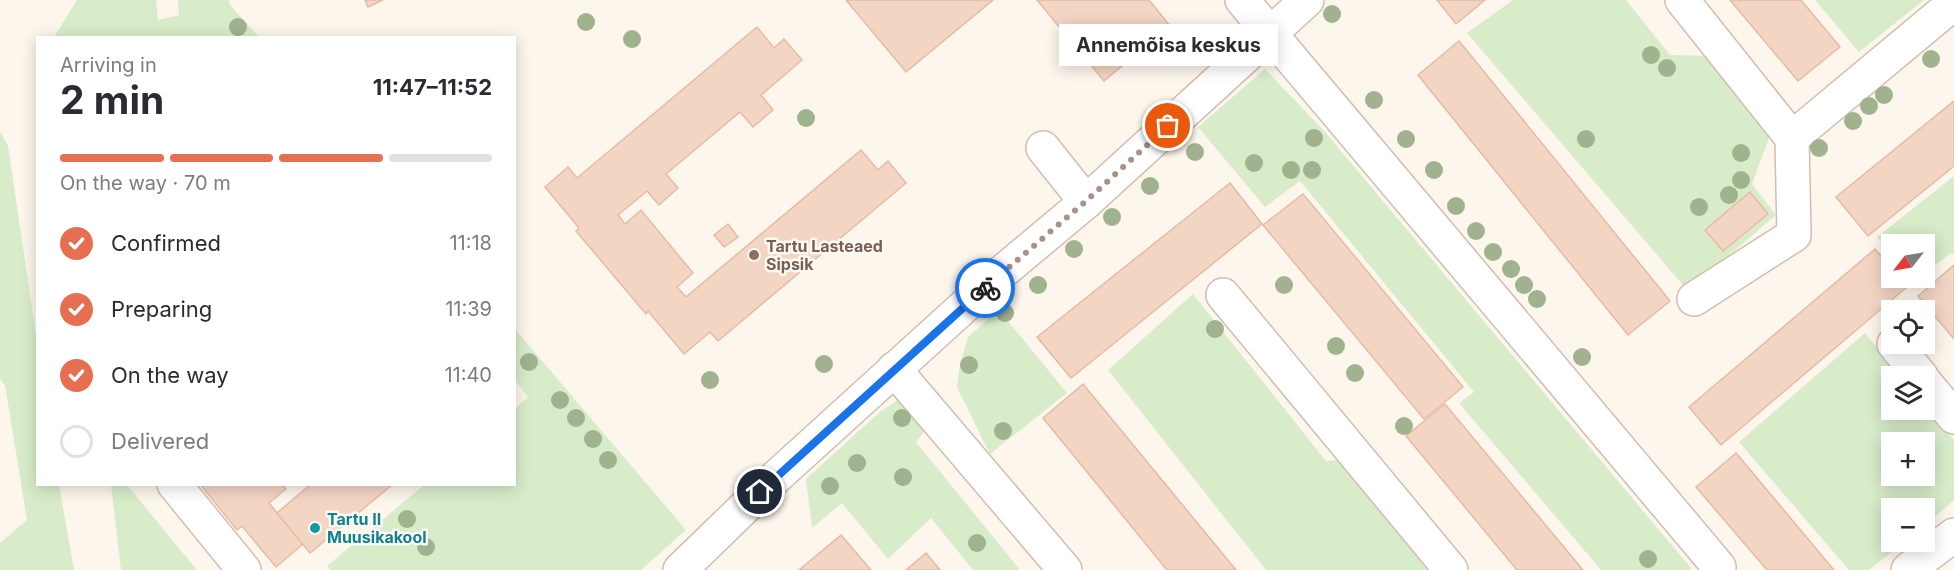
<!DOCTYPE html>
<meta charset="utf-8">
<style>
body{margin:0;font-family:Inter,sans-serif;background:#f2f2f3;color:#2b2b33;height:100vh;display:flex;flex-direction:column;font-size:22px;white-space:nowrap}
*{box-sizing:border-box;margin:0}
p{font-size:20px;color:#7c7c81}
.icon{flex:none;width:33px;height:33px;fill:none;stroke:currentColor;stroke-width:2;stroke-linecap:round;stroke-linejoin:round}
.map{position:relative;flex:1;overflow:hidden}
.side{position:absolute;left:36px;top:36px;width:480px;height:450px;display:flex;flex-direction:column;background:#fff;border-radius:0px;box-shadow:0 3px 15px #0003}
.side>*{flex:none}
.needle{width:39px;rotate:239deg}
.controls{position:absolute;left:1881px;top:234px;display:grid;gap:12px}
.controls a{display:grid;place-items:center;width:54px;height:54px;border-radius:0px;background:#fff;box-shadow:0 3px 15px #0003;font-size:30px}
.pin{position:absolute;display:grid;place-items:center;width:51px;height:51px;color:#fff;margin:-26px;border:3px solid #fff;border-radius:50%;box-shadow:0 2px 6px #0007}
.courier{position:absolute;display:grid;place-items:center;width:60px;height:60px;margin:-30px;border:4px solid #1a73e8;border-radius:50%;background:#fff;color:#222;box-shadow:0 2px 8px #0007}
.bubble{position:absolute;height:42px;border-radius:0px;background:#fff;box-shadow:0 3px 15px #0003;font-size:20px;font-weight:700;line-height:42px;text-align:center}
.headline em{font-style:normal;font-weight:700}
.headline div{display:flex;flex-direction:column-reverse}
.headline{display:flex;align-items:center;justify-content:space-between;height:102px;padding:0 24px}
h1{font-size:39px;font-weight:700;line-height:45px}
.bar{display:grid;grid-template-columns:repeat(4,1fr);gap:9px 6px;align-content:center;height:72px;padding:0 24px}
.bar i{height:8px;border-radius:4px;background:#e1e1e2}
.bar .on{background:#e76f51}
.bar p{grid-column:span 4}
ol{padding:0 24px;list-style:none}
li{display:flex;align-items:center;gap:18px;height:66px}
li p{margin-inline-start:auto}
li .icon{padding:6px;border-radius:50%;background:#e76f51;color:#fff;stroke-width:4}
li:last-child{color:#7c7c81}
li i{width:33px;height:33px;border:3px solid #e1e1e2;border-radius:50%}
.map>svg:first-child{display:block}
.green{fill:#d8ecc9;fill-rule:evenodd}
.building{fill:#f3d5c3;stroke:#e6bba3;stroke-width:1.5}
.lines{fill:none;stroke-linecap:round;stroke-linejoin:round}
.minor-casing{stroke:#d1beb0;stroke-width:36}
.minor{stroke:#fff;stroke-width:33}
.tree{fill:#a0b28e}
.done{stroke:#a89285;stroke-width:6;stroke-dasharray:0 10.8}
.route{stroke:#1a73e8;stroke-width:8}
.education-dot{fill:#8d6e63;stroke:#fffaf3;stroke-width:2}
.culture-dot{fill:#0f9aa8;stroke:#fffaf3;stroke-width:2}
.labels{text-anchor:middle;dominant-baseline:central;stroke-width:5;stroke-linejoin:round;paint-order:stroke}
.education-label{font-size:16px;font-weight:bold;fill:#785e54;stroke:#fffaf3;text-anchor:start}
.culture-label{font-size:16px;font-weight:bold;fill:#0d838f;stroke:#fffaf3;text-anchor:start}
</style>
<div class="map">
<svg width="1954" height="570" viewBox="0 0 1954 570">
<rect width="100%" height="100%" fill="#fdf6ec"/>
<g class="green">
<polygon points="77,0 156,0 158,20 179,15 178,0 229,0 230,5 259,37 54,37"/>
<polygon points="1513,0 1626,0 1670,55 1714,56 1772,130 1752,184 1776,215 1688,291 1467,33"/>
<polygon points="1815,0 1924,0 1859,52"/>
<polygon points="1265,69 1325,132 1691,568 1689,570 1601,570 1459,403 1474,392 1300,181 1265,207 1198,127"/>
<polygon points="0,132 8,146 37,342 38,484 59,485 74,570 0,570 0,543 27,520 5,385 0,379"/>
<polygon points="1954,176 1954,255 1951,253 1925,273 1924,244 1892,244 1891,255 1877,237"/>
<polygon points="1193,294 1326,461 1367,457 1460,570 1266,570 1108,370"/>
<polygon points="999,310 1067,393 990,454 957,387 960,364 968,337"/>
<polygon points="515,329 686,530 641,570 330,570 327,566 424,485 514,484 515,409 528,397 515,380"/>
<path d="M 1865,333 L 1901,376 L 1892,376 L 1892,410 L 1924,410 L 1925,405 L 1954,440 L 1954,500 L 1925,525 L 1924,508 L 1892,508 L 1892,542 L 1904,542 L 1869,570 L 1849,570 L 1739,442 ZM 1892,442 L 1924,442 L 1924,476 L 1892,476 Z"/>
<polygon points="902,397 937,415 916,442 1020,570 973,570 931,518 888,559 842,503 812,528 806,479 881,411"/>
<polygon points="111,485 127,485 197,570 121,570"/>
</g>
<g class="building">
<polygon points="365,0 383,0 368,7"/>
<polygon points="846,0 993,0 906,72"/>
<polygon points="1037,0 1149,0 1170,26 1104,81"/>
<polygon points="1437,0 1485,0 1456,24"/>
<polygon points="1730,0 1801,0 1840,47 1798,81"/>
<polygon points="757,27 774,48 784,39 802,60 761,95 773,110 753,127 740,112 666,174 678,188 659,205 647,191 618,215 625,224 641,210 693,273 677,287 686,297 861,150 878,170 888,161 906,183 718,341 710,332 684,354 648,311 646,314 576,231 579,228 545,187 568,167 577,178"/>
<polygon points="1459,41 1670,301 1628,335 1418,75"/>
<polygon points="1954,101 1954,166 1868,236 1836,197"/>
<polygon points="1230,183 1262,224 1071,378 1037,337"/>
<polygon points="1750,192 1768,214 1723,251 1705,230"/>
<polygon points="1303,194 1463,387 1424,419 1263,225"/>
<polygon points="728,224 738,237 724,247 714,235"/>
<polygon points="1875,249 1892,269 1892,278 1899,278 1907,287 1721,445 1689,407"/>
<polygon points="1954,265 1954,339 1918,296"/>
<polygon points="1083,384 1236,570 1167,570 1043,418"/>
<polygon points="1445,404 1583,570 1517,570 1406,436"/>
<polygon points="1736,453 1834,570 1767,570 1696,487"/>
<polygon points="200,484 282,484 286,489 269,503 303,544 276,567 242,526 237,530"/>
<polygon points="311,484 393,484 310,553 277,513"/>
<polygon points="841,535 871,570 799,570"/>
<polygon points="926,553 940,570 906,570"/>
</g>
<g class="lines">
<defs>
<g id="minor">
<polyline points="1242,0 1719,567 1716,570"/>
<polyline points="1682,0 1792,138"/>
<polyline points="1043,148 1086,202"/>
<polyline points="1223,295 1451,570"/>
<polyline points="1694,299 1794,235 1792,138 1954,3"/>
<polyline points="1894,344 1921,376"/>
<polyline points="894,369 1065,570"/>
<polyline points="1924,381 1954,417"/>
<polyline points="174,484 244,570"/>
<polyline points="680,570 775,478 1001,273 1086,202 1307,0"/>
<polyline points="1908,570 1954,535"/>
</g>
</defs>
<use href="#minor" class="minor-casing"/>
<use href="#minor" class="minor"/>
</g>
<g class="tree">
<circle cx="1332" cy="14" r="9"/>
<circle cx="586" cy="22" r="9"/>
<circle cx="238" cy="27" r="9"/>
<circle cx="632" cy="39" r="9"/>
<circle cx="1651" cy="55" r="9"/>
<circle cx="1931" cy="59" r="9"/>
<circle cx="1667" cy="68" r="9"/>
<circle cx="1884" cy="95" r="9"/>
<circle cx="1374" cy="100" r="9"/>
<circle cx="1869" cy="106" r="9"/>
<circle cx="806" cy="118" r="9"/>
<circle cx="1853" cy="121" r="9"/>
<circle cx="1314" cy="138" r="9"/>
<circle cx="1406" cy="139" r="9"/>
<circle cx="1586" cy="139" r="9"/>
<circle cx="1819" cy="148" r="9"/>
<circle cx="1195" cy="152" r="9"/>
<circle cx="1741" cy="153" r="9"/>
<circle cx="1254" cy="163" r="9"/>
<circle cx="1291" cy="170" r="9"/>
<circle cx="1312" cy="170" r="9"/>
<circle cx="1434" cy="170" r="9"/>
<circle cx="1741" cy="180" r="9"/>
<circle cx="1150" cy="186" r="9"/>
<circle cx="1729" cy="195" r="9"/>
<circle cx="1456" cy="206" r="9"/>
<circle cx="1699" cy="207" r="9"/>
<circle cx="1112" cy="217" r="9"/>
<circle cx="1476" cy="231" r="9"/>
<circle cx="1074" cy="249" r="9"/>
<circle cx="1493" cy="252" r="9"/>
<circle cx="1511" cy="269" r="9"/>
<circle cx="1038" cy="285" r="9"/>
<circle cx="1284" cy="285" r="9"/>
<circle cx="1524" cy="285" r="9"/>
<circle cx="1537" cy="299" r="9"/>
<circle cx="1005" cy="313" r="9"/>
<circle cx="1215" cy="329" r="9"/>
<circle cx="1336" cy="346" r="9"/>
<circle cx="1582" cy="357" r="9"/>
<circle cx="529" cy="362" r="9"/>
<circle cx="824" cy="364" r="9"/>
<circle cx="969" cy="365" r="9"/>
<circle cx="1355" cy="373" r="9"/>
<circle cx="710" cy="380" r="9"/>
<circle cx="560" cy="400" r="9"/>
<circle cx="576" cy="418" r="9"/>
<circle cx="902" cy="418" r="9"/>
<circle cx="1404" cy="426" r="9"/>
<circle cx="1003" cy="431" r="9"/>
<circle cx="593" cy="439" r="9"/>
<circle cx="608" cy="460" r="9"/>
<circle cx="857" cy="463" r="9"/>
<circle cx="903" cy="477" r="9"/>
<circle cx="830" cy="486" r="9"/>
<circle cx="407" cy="519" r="9"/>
<circle cx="977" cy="543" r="9"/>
<circle cx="426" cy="547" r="9"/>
<circle cx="1648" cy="559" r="9"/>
</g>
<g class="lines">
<polyline class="done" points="985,288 1086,201 1168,126"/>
<polyline class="route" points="760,492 985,288"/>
</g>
<circle class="education-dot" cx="754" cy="255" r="6"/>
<circle class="culture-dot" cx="315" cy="528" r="6"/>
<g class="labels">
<g class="education-label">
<text x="766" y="246">Tartu Lasteaed<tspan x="766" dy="18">Sipsik</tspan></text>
</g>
<g class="culture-label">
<text x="327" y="519">Tartu II<tspan x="327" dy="18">Muusikakool</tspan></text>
</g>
</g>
</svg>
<div class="controls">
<a><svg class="needle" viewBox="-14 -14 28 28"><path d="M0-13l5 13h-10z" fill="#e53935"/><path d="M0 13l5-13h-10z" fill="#7c7c81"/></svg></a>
<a><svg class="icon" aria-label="locate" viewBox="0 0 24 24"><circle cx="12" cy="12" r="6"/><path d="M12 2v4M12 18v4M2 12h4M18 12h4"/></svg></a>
<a><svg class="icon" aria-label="layers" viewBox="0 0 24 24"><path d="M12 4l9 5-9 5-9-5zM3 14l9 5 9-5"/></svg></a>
<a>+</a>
<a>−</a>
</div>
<div class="pin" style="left:1168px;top:126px;background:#ea580c"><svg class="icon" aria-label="bag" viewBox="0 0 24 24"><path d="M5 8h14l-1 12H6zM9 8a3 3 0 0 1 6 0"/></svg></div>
<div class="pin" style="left:760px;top:492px;background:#1f2937"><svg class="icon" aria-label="home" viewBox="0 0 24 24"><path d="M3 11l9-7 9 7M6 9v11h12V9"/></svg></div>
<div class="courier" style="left:985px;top:288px"><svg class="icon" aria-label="bike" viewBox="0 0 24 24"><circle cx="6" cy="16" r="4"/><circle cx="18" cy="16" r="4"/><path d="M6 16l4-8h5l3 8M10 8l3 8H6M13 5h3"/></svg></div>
<div class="bubble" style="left:1059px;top:24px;width:219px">Annemõisa keskus</div>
<section class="side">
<div class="headline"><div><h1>2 min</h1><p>Arriving in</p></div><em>11:47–11:52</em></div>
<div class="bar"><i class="on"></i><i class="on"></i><i class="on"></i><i></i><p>On the way · 70 m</p></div>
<ol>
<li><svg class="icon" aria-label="check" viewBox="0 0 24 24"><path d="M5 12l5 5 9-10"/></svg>Confirmed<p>11:18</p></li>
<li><svg class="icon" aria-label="check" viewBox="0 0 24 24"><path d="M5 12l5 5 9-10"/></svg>Preparing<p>11:39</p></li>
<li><svg class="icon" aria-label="check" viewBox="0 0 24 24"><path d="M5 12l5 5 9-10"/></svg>On the way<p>11:40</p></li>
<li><i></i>Delivered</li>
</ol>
</section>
</div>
